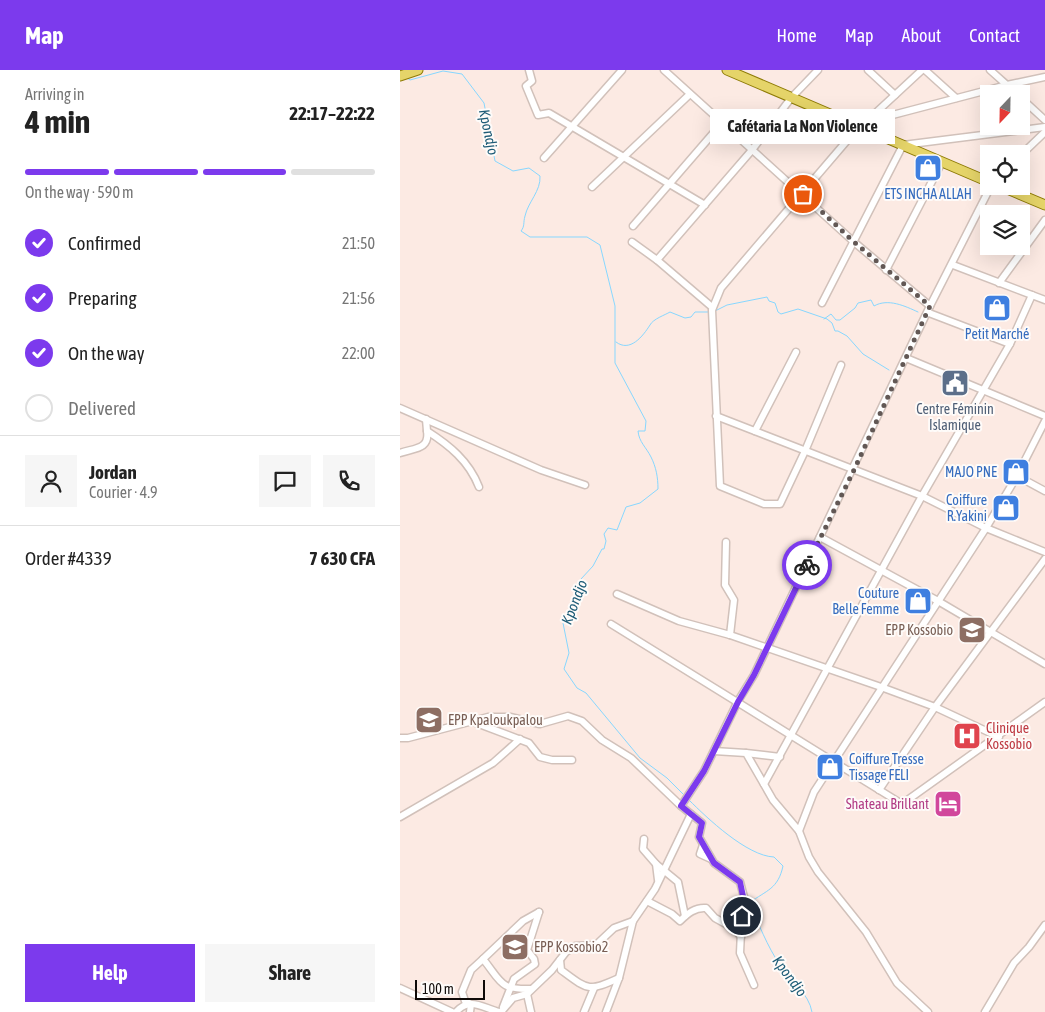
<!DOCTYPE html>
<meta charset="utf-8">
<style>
body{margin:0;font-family:"Asap Condensed",sans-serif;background:#f6f6f6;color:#222;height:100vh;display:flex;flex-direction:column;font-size:19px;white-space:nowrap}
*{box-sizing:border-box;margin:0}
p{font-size:16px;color:#767676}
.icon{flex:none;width:28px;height:28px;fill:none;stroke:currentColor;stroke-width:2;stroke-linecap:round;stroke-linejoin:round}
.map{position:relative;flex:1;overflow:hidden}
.details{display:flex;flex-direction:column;background:#fff;width:400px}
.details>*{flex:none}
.needle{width:32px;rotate:202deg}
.controls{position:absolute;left:580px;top:15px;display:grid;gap:10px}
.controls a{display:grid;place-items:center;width:50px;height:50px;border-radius:0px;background:#fff;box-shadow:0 5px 20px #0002;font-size:25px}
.scale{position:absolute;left:15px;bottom:12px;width:70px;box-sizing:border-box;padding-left:5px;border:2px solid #0f0a08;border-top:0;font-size:14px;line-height:18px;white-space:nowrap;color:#0f0a08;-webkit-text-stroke:4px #fefbf9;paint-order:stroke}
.pin{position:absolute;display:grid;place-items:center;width:42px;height:42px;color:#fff;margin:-21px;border:2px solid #fff;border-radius:50%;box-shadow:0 1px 5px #0007}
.courier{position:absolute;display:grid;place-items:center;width:50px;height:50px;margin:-25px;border:4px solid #7c3aed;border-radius:50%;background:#fff;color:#222;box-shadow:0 1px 6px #0007}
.bubble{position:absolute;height:35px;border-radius:0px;background:#fff;box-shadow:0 5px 20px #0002;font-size:16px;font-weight:700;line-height:35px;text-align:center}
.summary em{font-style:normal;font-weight:700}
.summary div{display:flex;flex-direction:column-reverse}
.summary{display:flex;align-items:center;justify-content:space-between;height:85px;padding:0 25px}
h1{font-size:32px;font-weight:700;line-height:38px}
.bar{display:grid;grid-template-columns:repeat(4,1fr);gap:8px 5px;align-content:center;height:60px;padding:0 25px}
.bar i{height:6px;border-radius:4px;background:#e0e0e0}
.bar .active{background:#7c3aed}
.bar p{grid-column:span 4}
.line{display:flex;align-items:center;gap:12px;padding:0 25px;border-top:1px solid #e0e0e0}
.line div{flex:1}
.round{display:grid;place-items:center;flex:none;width:52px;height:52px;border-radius:0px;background:#f6f6f6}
ol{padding:0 25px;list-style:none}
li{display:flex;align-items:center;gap:15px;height:55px}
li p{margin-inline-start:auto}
li .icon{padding:5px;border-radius:50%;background:#7c3aed;color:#fff;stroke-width:4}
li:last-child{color:#767676}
li i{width:28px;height:28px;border:2px solid #e0e0e0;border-radius:50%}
.cta{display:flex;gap:10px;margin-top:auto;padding:10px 25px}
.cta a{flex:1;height:58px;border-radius:0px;background:#7c3aed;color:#fff;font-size:20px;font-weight:700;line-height:58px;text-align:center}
.cta a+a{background:#f6f6f6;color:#222}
header{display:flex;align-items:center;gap:30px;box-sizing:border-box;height:70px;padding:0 25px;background:#7c3aed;color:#fff}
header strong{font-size:24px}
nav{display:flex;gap:28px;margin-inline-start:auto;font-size:18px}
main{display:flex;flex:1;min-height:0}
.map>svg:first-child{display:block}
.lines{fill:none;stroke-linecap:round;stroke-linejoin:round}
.stream{stroke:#87d7ff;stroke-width:1}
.minor-casing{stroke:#d1c1ba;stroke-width:9}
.major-casing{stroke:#8e7b06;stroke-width:11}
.minor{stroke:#fff;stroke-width:6}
.major{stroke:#e5d469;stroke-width:9}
.done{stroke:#625855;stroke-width:5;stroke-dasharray:0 9}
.route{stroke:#7c3aed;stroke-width:6}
.labels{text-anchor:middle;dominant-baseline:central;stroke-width:4;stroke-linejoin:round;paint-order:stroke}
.shop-label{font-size:14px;fill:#366cbe;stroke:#fefbf9;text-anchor:end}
.service-label{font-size:14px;fill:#4e5e75;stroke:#fefbf9}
.education-label{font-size:14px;fill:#785e54;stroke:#fefbf9;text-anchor:start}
.health-label{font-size:14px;fill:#be3a42;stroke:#fefbf9;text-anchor:start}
.hotel-label{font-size:14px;fill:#b23c85;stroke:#fefbf9;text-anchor:end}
.water-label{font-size:15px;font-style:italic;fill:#1e5c77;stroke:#fefbf9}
</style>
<header>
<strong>Map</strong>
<nav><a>Home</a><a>Map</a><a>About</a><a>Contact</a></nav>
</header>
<main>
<section class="details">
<div class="summary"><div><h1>4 min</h1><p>Arriving in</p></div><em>22:17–22:22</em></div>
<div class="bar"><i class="active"></i><i class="active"></i><i class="active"></i><i></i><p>On the way · 590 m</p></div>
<ol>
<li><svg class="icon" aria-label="check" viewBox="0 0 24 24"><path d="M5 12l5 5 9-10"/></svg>Confirmed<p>21:50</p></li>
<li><svg class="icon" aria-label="check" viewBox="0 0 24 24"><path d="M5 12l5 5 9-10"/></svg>Preparing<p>21:56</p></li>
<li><svg class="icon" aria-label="check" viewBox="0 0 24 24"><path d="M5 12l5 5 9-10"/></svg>On the way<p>22:00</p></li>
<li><i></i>Delivered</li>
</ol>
<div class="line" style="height:90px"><a class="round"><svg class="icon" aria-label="person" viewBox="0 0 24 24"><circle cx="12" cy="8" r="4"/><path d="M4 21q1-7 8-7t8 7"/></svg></a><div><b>Jordan</b><p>Courier · 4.9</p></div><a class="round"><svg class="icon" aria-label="chat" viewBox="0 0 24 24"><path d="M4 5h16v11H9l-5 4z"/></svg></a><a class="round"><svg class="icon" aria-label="phone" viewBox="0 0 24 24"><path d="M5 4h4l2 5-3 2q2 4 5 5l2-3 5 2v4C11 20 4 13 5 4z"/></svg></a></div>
<div class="line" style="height:65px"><div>Order #4339</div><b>7 630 CFA</b></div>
<div class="cta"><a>Help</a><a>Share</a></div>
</section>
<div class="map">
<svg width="645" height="942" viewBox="0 0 645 942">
<rect width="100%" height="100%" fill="#fceae3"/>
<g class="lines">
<g class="stream">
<path d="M 6,7 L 10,10 L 43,1 L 62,4 L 84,33 L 95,91 L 113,101 L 129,98 L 140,106 C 141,121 128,132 125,146 C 123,153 125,156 121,161 L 130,167 L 187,167 L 200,175 L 215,236 L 215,293 L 246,351 L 245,361 L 238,361 C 239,372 246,377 251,387 C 256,397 258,407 258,419 L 240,433 L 226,437 L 217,460 L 208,458 L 204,464 L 206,471 L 204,479 L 202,479 L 193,496 L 181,509 L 176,531 L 168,542 L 169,551 L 163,553 L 169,583 L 164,599 L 177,618 L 186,623 L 240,688 L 267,708 L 284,725"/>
<polyline points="315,241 327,235 367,227 369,231 375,233 378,242 381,244 398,239 427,249 432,253 435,261 438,261 447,266 463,284 489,300"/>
<path d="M 424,249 L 431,244 L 436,250 L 440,250 L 455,238 L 458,233 L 471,230 L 474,236 C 488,228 505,236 518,242"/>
<path d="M 216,272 C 230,283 243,266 250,255 C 253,249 265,245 270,242 L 285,248 L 291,247 L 295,242 L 309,242"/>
<path d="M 289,730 C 307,748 347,786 374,787 L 383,796 C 378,819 367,820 349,833 C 359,854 367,876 380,895 C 390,911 409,923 412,942"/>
</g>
<defs>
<g id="minor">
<polyline points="129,0 132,11 126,16 138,45 149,43 305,135"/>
<polyline points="264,0 454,172 530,236"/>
<polyline points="468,0 495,25"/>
<polyline points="525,0 556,28"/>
<polyline points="590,0 617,24"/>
<polyline points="621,28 645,50"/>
<polyline points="468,50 522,0"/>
<polyline points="621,85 645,62"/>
<polyline points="144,88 222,0"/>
<polyline points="192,117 290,24"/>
<polyline points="233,156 322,53"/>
<polyline points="232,172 257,190 352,80 391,28 418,0"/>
<polyline points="257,190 312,237"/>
<polyline points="553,195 645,230"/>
<polyline points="486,200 542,92"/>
<polyline points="599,213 645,150"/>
<polyline points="422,233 503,75 645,57"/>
<polyline points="529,243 610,274"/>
<polyline points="506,288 645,346"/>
<polyline points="441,295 405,381 380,434 364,434 320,416 312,240 321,218 462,53 607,15 645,7"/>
<polyline points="0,338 141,400 185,415"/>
<polyline points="316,346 522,426 586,458 645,482"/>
<path d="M 26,349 L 27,361 C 49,375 69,391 79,417"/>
<polyline points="355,361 396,282"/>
<path d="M 0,383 C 13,378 30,380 27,361"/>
<polyline points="617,406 645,421"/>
<polyline points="420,467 538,531 645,594"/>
<polyline points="326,472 325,515 334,530 330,565"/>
<polyline points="217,524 279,551 330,565 481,617 535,637 599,667"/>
<polyline points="211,554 502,734 645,632"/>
<polyline points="71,651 129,673 140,687 152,690 172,690"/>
<polyline points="0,668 8,668 88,647 110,647 140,654 168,646 182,651 202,670 231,688 281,736"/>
<polyline points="314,681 346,683 373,730 399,761 409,787 418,802 466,862 497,913 528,942"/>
<polyline points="346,683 380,687"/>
<polyline points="364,714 522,426 610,274 632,225"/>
<polyline points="479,720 535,637 645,489"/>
<polyline points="0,747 93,693 120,669"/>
<polyline points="399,761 414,722 586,458 617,406 645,351"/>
<polyline points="244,769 243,779 256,794 258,810"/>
<polyline points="303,775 300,784 311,789"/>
<polyline points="256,794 278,812 285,846"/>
<path d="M 247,831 L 272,844 L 280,851 C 287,844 295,837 306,838 L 315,848 L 335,859 L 341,867"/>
<path d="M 160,890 L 161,900 C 188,920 188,922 219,908"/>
<polyline points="354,915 340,883 342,840 345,831 340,812 314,793 299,767 302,753 281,736 304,701 338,631 354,605 530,236 591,116"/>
<polyline points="0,918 52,942"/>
<path d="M 131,919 C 99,920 101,911 83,889 L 123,851 L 139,842"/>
<polyline points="127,924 131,942"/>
<polyline points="103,937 114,909 135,894 134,889 127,880 139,842"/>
<path d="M 56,942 C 70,926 83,938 99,942"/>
<polyline points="70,942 71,934 65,931 62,922 71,900 83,889"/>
<polyline points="101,942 113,928 127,924 152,900 166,882 175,876 196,875 214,858 233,851"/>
<polyline points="184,942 194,918"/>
<polyline points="206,942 219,908 233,851 255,819 291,744"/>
<polyline points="585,942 614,893 629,877 645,855"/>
</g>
<g id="major">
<polyline points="327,0 589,112"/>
<polyline points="0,6 18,0"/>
<polyline points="600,116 645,135"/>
</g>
</defs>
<use href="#minor" class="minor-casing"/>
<use href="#major" class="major-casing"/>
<use href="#minor" class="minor"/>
<use href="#major" class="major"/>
</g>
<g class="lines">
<polyline class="done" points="403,124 454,172 530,236 454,400 407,495"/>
<polyline class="route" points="342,846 344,831 340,812 314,793 299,767 302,753 281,736 304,701 338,632 354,605 407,495"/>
</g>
<defs>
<symbol id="shop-square" viewBox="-11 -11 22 22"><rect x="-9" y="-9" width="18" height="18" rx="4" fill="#3f7fe0" stroke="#fefbf9"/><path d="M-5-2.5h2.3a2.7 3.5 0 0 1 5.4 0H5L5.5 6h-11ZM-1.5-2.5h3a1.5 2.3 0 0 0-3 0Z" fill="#fff"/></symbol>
<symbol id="civic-square" viewBox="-11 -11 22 22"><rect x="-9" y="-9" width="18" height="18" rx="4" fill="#5c6f8a" stroke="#fefbf9"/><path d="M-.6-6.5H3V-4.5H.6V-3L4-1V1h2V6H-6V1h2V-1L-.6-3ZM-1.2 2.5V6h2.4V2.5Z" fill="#fff"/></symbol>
<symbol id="school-square" viewBox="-11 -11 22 22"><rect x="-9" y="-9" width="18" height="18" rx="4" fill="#8d6e63" stroke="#fefbf9"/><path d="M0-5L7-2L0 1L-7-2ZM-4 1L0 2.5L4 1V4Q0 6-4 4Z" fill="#fff"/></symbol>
<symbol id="hospital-square" viewBox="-11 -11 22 22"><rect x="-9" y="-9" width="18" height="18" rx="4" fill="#e0444e" stroke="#fefbf9"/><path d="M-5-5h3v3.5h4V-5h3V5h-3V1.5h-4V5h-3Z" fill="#fff"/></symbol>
<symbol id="hotel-square" viewBox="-11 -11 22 22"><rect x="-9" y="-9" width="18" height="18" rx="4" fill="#d1479c" stroke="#fefbf9"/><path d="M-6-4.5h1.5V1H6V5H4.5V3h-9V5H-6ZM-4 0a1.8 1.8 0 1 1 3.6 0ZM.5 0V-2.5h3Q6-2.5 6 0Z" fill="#fff"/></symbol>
</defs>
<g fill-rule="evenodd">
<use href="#shop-square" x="512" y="82" width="32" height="32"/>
<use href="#shop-square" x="581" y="222" width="32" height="32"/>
<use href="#civic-square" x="539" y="297" width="32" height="32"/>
<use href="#shop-square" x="600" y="386" width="32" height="32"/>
<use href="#shop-square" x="590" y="422" width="32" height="32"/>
<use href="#shop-square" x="502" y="515" width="32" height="32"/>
<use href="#school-square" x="556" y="544" width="32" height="32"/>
<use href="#school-square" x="13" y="634" width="32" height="32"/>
<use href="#hospital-square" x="551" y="650" width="32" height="32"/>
<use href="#shop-square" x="414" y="681" width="32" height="32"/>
<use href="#hotel-square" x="532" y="718" width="32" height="32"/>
<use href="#school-square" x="99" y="861" width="32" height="32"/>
</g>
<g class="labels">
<g class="shop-label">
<text x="528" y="124" text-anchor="middle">ETS INCHA ALLAH</text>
<text x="597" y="264" text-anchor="middle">Petit Marché</text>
<text x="597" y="402">MAJO PNE</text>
<text x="587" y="430">Coiffure<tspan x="587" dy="16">R.Yakini</tspan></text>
<text x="499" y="523">Couture<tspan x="499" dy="16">Belle Femme</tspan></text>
<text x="449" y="689" text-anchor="start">Coiffure Tresse<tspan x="449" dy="16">Tissage FELI</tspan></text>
</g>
<g class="service-label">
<text x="555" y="339">Centre Féminin<tspan x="555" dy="16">Islamique</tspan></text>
</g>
<g class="education-label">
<text x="553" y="560" text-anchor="end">EPP Kossobio</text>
<text x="48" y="650">EPP Kpaloukpalou</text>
<text x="134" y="877">EPP Kossobio2</text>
</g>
<g class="health-label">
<text x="586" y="658">Clinique<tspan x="586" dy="16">Kossobio</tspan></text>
</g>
<g class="hotel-label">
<text x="529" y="734">Shateau Brillant</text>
</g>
<g class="water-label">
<text transform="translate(89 62) rotate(78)">Kpondjo</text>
<text transform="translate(174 532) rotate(-69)">Kpondjo</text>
<text transform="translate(390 906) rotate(53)">Kpondjo</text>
</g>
</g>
</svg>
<div class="controls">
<a><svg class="needle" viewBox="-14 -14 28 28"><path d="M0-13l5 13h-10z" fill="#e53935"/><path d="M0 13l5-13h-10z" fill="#767676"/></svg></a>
<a><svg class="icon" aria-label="locate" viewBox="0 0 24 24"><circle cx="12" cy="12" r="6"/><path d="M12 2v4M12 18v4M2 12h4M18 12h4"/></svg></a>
<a><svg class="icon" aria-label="layers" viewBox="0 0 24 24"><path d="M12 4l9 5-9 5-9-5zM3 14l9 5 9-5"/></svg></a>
</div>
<div class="scale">100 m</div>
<div class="pin" style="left:403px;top:124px;background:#ea580c"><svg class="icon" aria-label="bag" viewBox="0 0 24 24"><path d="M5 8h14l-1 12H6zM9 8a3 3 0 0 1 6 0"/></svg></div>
<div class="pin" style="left:342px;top:846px;background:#1f2937"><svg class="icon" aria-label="home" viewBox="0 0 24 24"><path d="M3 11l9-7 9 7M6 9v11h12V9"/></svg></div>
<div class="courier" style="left:407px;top:495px"><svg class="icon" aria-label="bike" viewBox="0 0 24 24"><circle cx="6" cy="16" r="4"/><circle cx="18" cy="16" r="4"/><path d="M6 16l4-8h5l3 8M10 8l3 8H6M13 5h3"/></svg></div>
<div class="bubble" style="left:310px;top:39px;width:185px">Cafétaria La Non Violence</div>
</div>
</main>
